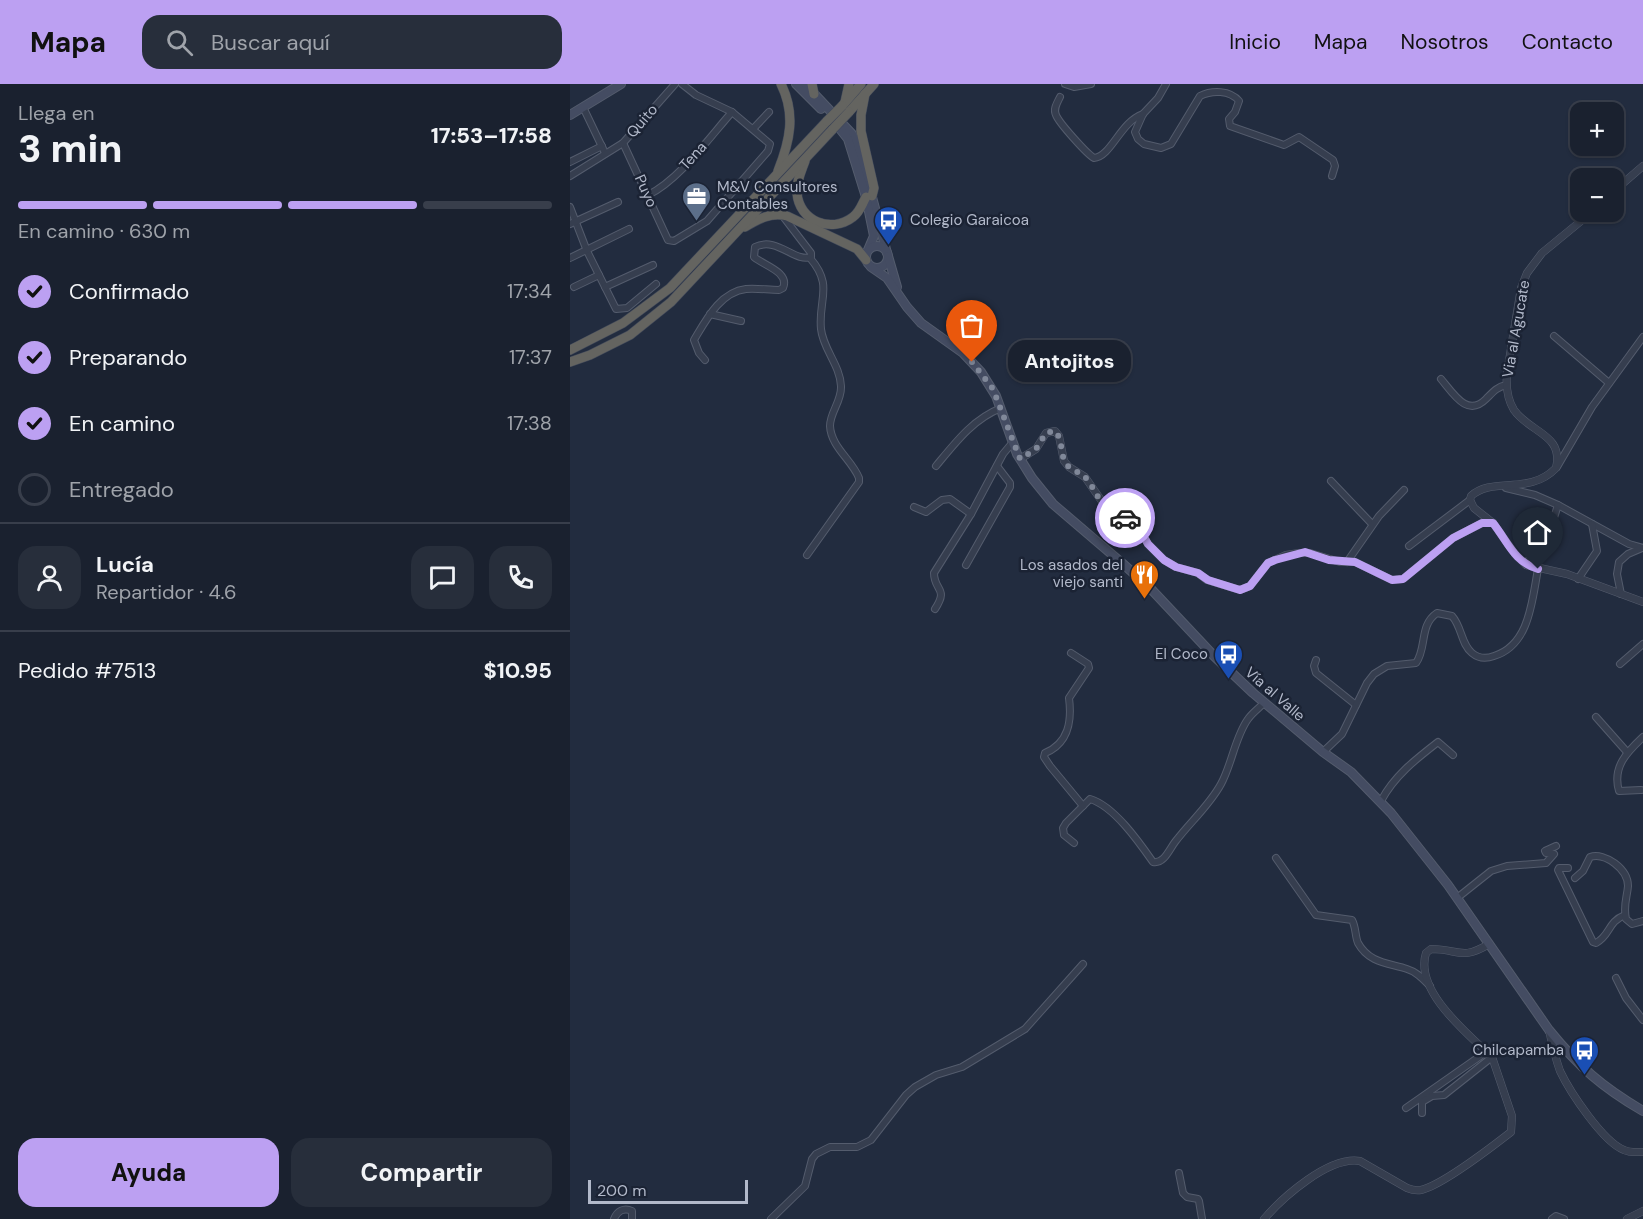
<!DOCTYPE html>
<html lang="es">
<meta charset="utf-8">
<style>
body{margin:0;font-family:"DM Sans",sans-serif;background:#272e3b;color:#f1f3f6;height:100vh;display:flex;flex-direction:column;font-size:22px;white-space:nowrap}
*{box-sizing:border-box;margin:0}
p{font-size:20px;color:#9fa3aa}
.icon{flex:none;width:33px;height:33px;fill:none;stroke:currentColor;stroke-width:2;stroke-linecap:round;stroke-linejoin:round}
.map{position:relative;flex:1;overflow:hidden}
.panel{display:flex;flex-direction:column;background:#1a212f;width:570px}
.panel>*{flex:none}
.fabs{position:absolute;left:1000px;top:18px;display:grid;gap:12px}
.fabs a{display:grid;place-items:center;width:54px;height:54px;border-radius:12px;background:#1a212f;box-shadow:0 2px 4px #0004,0 0 0 2px #383e4b;font-size:30px}
.scale{position:absolute;left:18px;bottom:15px;width:160px;box-sizing:border-box;padding-left:6px;border:3px solid #b2b9ca;border-top:0;font-size:16px;line-height:21px;white-space:nowrap;color:#b2b9ca;-webkit-text-stroke:4px #1b2334;paint-order:stroke}
.pin{position:absolute;display:grid;place-items:center;width:51px;height:51px;color:#fff;margin:-62px -26px;border-radius:50% 50% 50% 0;rotate:-45deg;box-shadow:0 0 6px #0007}
.pin .icon{rotate:45deg}
.courier{position:absolute;display:grid;place-items:center;width:60px;height:60px;margin:-30px;border:4px solid #bca0f2;border-radius:50%;background:#fff;color:#222;box-shadow:0 2px 8px #0007}
.bubble{position:absolute;height:42px;border-radius:18px;background:#1a212f;box-shadow:0 2px 4px #0004,0 0 0 2px #383e4b;font-size:20px;font-weight:800;line-height:42px;text-align:center}
.overview em{font-style:normal;font-weight:800}
.overview div{display:flex;flex-direction:column-reverse}
.overview{display:flex;align-items:center;justify-content:space-between;height:102px;padding:0 18px}
h1{font-size:39px;font-weight:800;line-height:45px}
.bar{display:grid;grid-template-columns:repeat(4,1fr);gap:9px 6px;align-content:center;height:72px;padding:0 18px}
.bar i{height:8px;border-radius:4px;background:#383e4b}
.bar .active{background:#bca0f2}
.bar p{grid-column:span 4}
.line{display:flex;align-items:center;gap:15px;padding:0 18px;border-top:2px solid #383e4b}
.line div{flex:1}
.round{display:grid;place-items:center;flex:none;width:63px;height:63px;border-radius:18px;background:#272e3b}
ol{padding:0 18px;list-style:none}
li{display:flex;align-items:center;gap:18px;height:66px}
li p{margin-inline-start:auto}
li .icon{padding:6px;border-radius:50%;background:#bca0f2;color:#111;stroke-width:4}
li:last-child{color:#9fa3aa}
li i{width:33px;height:33px;border:3px solid #383e4b;border-radius:50%}
.button{display:flex;gap:12px;margin-top:auto;padding:12px 18px}
.button a{flex:1;height:69px;border-radius:18px;background:#bca0f2;color:#111;font-size:24px;font-weight:800;line-height:69px;text-align:center}
.button a+a{background:#272e3b;color:#f1f3f6}
header{display:flex;align-items:center;gap:36px;box-sizing:border-box;height:84px;padding:0 30px;background:#bca0f2;color:#111}
header strong{font-size:28px}
nav{display:flex;gap:33px;margin-inline-start:auto;font-size:21px}
.search{width:420px;height:54px;background:#272e3b;display:flex;align-items:center;gap:15px;box-sizing:border-box;padding:0 21px;border-radius:18px;color:#9fa3aa;font-size:22px}
main{display:flex;flex:1;min-height:0}
.map>svg:first-child{display:block}
.lines{fill:none;stroke-linecap:round;stroke-linejoin:round}
.minor-casing{stroke:#545c6d;stroke-width:8}
.tertiary-casing{stroke:#545c6d;stroke-width:8}
.secondary-casing{stroke:#545c6d;stroke-width:10}
.trunk-casing{stroke:#41495a;stroke-width:10}
.minor{stroke:#363e4f;stroke-width:6}
.tertiary{stroke:#363e4f;stroke-width:7}
.secondary{stroke:#444c62;stroke-width:8}
.trunk{stroke:#646460;stroke-width:9}
.trunk-bridge-casing{stroke:#41495a;stroke-width:10;stroke-linecap:butt}
.trunk-bridge{stroke:#646460;stroke-width:9}
.done{stroke:#808899;stroke-width:6;stroke-dasharray:0 10.8}
.route{stroke:#bca0f2;stroke-width:8}
.labels{text-anchor:middle;dominant-baseline:central;stroke-width:5;stroke-linejoin:round;paint-order:stroke}
.street-label{font-size:15px;fill:#b2b9ca;stroke:#1b2334}
.poi-label{font-size:15px;fill:#b2b9ca;stroke:#1b2334;text-anchor:end}
</style>
<header>
<strong>Mapa</strong>
<div class="search"><svg class="icon" aria-label="search" viewBox="0 0 24 24"><circle cx="10" cy="10" r="6"/><path d="M15 15l6 6"/></svg>Buscar aquí</div>
<nav><a>Inicio</a><a>Mapa</a><a>Nosotros</a><a>Contacto</a></nav>
</header>
<main>
<section class="panel">
<div class="overview"><div><h1>3 min</h1><p>Llega en</p></div><em>17:53–17:58</em></div>
<div class="bar"><i class="active"></i><i class="active"></i><i class="active"></i><i></i><p>En camino · 630 m</p></div>
<ol>
<li><svg class="icon" aria-label="check" viewBox="0 0 24 24"><path d="M5 12l5 5 9-10"/></svg>Confirmado<p>17:34</p></li>
<li><svg class="icon" aria-label="check" viewBox="0 0 24 24"><path d="M5 12l5 5 9-10"/></svg>Preparando<p>17:37</p></li>
<li><svg class="icon" aria-label="check" viewBox="0 0 24 24"><path d="M5 12l5 5 9-10"/></svg>En camino<p>17:38</p></li>
<li><i></i>Entregado</li>
</ol>
<div class="line" style="height:108px"><a class="round"><svg class="icon" aria-label="person" viewBox="0 0 24 24"><circle cx="12" cy="8" r="4"/><path d="M4 21q1-7 8-7t8 7"/></svg></a><div><b>Lucía</b><p>Repartidor · 4.6</p></div><a class="round"><svg class="icon" aria-label="chat" viewBox="0 0 24 24"><path d="M4 5h16v11H9l-5 4z"/></svg></a><a class="round"><svg class="icon" aria-label="phone" viewBox="0 0 24 24"><path d="M5 4h4l2 5-3 2q2 4 5 5l2-3 5 2v4C11 20 4 13 5 4z"/></svg></a></div>
<div class="line" style="height:78px"><div>Pedido #7513</div><b>$10.95</b></div>
<div class="button"><a>Ayuda</a><a>Compartir</a></div>
</section>
<div class="map">
<svg width="1073" height="1135" viewBox="0 0 1073 1135">
<rect width="100%" height="100%" fill="#222c3f"/>
<g class="lines">
<defs>
<g id="minor">
<polyline points="495,0 504,3 521,0"/>
<path d="M 596,0 L 588,14 L 573,30 L 565,48 L 568,55 L 574,60 L 591,64 L 601,60 L 630,12 C 642,6 660,6 669,17 L 665,28 L 659,35 L 660,42 L 714,61 L 729,53 L 763,76 L 765,82 L 762,92"/>
<path d="M 490,13 C 487,19 483,25 486,31 C 489,39 517,70 524,74 C 541,73 550,38 573,30"/>
<polyline points="13,23 35,69"/>
<polyline points="183,45 199,28"/>
<polyline points="53,59 98,156 104,157 137,137 198,67 200,60 162,28 126,11 112,0"/>
<polyline points="0,78 32,62"/>
<polyline points="0,92 53,59 105,0"/>
<path d="M 78,111 C 109,96 139,54 162,28"/>
<polyline points="0,123 17,167 46,225 57,224 86,200"/>
<polyline points="0,140 48,118"/>
<polyline points="0,174 59,145"/>
<polyline points="4,203 29,191"/>
<polyline points="35,203 83,181"/>
<polyline points="140,230 171,237"/>
<polyline points="984,252 1039,299"/>
<path d="M 135,276 L 129,269 L 124,256 C 136,236 150,208 176,205 C 187,204 198,206 209,206 L 213,204 C 220,188 193,181 184,173 L 185,163 C 207,152 225,179 241,173 L 241,169 L 212,131"/>
<path d="M 871,295 C 883,309 897,334 916,315 C 923,308 927,303 936,301"/>
<path d="M 366,382 C 385,359 403,335 431,324"/>
<polyline points="987,383 1022,323 1073,253"/>
<polyline points="761,397 802,440"/>
<polyline points="936,404 965,411 988,421 1059,460 1073,464"/>
<polyline points="344,423 356,428 372,416 380,415 401,430"/>
<polyline points="839,462 900,416"/>
<path d="M 237,471 L 289,398 L 289,394 C 282,376 261,363 260,342 C 260,328 272,317 271,302 C 270,281 253,265 251,245 C 248,215 264,202 240,174"/>
<polyline points="777,478 809,432 834,406"/>
<polyline points="396,481 440,403 440,399 427,382"/>
<polyline points="956,481 973,450 982,440 988,421"/>
<polyline points="1008,495 1027,467 1022,440"/>
<polyline points="1051,510 1047,490 1049,478 1058,470 1072,464"/>
<path d="M 365,525 C 379,504 364,507 364,489 L 401,430 L 433,370 L 443,358"/>
<path d="M 501,569 L 518,580 L 519,584 L 499,614 C 502,637 499,659 475,669 L 474,673 L 480,682 L 513,722"/>
<polyline points="746,576 744,582 746,589 786,621"/>
<polyline points="1050,580 1073,560"/>
<polyline points="1026,633 1057,668"/>
<path d="M 753,668 L 772,650 L 797,599 L 804,590 L 817,582 L 846,579 C 857,564 849,541 867,529 L 882,532 C 892,543 891,560 902,569 C 908,574 916,575 924,572 C 960,561 962,516 968,485"/>
<path d="M 1071,706 L 1049,707 C 1042,683 1057,668 1073,653"/>
<path d="M 811,717 C 824,692 846,675 868,658 L 883,671"/>
<path d="M 504,759 L 494,751 L 493,744 L 496,739 L 520,715 C 544,722 569,758 583,778 C 594,780 599,766 605,758 C 620,738 639,722 651,700 C 662,680 665,653 678,635 C 682,629 689,624 694,619"/>
<path d="M 706,774 L 746,831 L 782,836 C 786,843 785,852 788,859 C 799,879 818,879 837,885 C 847,888 853,895 860,902"/>
<path d="M 998,784 L 989,784 L 988,786 L 1023,858 L 1026,859 C 1041,851 1037,838 1055,831"/>
<path d="M 1005,794 L 1013,787 L 1020,773 C 1035,768 1058,785 1058,802 C 1057,814 1053,821 1056,835 L 1062,840 L 1073,837"/>
<polyline points="887,814 921,787 937,782 976,779 984,770 976,769 975,767 986,762"/>
<polyline points="1046,894 1056,914 1073,936"/>
<polyline points="836,1024 916,968"/>
<polyline points="852,1029 852,1018 862,1012 874,1011 922,973"/>
<polyline points="609,1089 613,1109 617,1113 628,1115 629,1117 632,1135"/>
<path d="M 44,1135 C 47,1127 54,1123 62,1127 L 62,1135"/>
<polyline points="201,1135 235,1102 242,1075 246,1070 260,1063 287,1063 301,1056 336,1011 345,1003 366,991 392,983 455,945 513,880"/>
<polyline points="982,1135 986,1132 994,1135"/>
</g>
<g id="tertiary">
<polyline points="1044,107 1073,82"/>
<path d="M 1022,128 L 972,169 L 957,189 L 951,204 L 937,289 C 936,301 937,315 944,326 C 960,349 994,350 986,384 C 959,412 923,392 901,412 L 900,416 L 904,424 L 923,439 L 945,470 L 956,481 L 997,490 L 1073,518"/>
<polyline points="450,375 466,365 476,349 485,347 489,352 494,377 499,383 515,393 540,429 551,436 563,434 578,460 594,476 606,483 628,489 637,496 670,506 680,502 698,479 716,471 729,469 740,469 770,478 785,478 822,496 833,495 883,454 912,439 923,439"/>
<path d="M 979,946 C 982,960 985,973 990,987 C 1000,1008 1033,1058 1054,1066 C 1060,1069 1067,1068 1073,1068"/>
<path d="M 694,1135 C 713,1113 759,1072 790,1077 L 837,1104 C 842,1106 846,1107 851,1106 C 872,1101 923,1062 941,1048 L 942,1032 L 922,973 C 898,950 844,907 856,869 L 861,865 C 889,865 891,877 919,860"/>
<polyline points="1057,1135 1073,1127"/>
</g>
<g id="secondary">
<polyline points="226,0 251,25"/>
<polyline points="235,0 282,50 291,72 317,169"/>
<polyline points="0,31 51,0"/>
<polyline points="266,40 278,55 296,113 304,152 298,166"/>
<circle cx="307" cy="173" r="11"/>
<polyline points="318,172 327,203"/>
<path d="M 301,183 L 317,194 L 337,223 L 351,239 L 393,269 L 411,288 L 426,312 L 447,370 L 462,394 L 483,420 L 552,479 L 581,505 L 644,572 L 683,609 L 753,668 L 781,688 L 821,729 L 878,801 L 979,946 C 1009,983 1032,1003 1073,1027"/>
</g>
<g id="trunk">
<polyline points="242,0 244,10"/>
<polyline points="295,10 291,31 291,47 304,104 302,112"/>
<polyline points="275,18 279,0"/>
<polyline points="272,22 291,0"/>
<polyline points="279,28 304,0"/>
<path d="M 235,77 C 231,88 226,98 227,109 C 229,137 261,150 283,133 C 290,128 292,120 296,113"/>
<path d="M 208,87 C 220,57 226,30 211,0"/>
<path d="M 175,143 C 188,135 201,128 217,132 L 287,165 L 296,176"/>
<polyline points="0,266 53,239 100,204 257,37"/>
<polyline points="0,278 20,271 60,251 101,218 263,45"/>
</g>
</defs>
<use href="#minor" class="minor-casing"/>
<use href="#tertiary" class="tertiary-casing"/>
<use href="#secondary" class="secondary-casing"/>
<use href="#trunk" class="trunk-casing"/>
<use href="#minor" class="minor"/>
<use href="#tertiary" class="tertiary"/>
<use href="#secondary" class="secondary"/>
<use href="#trunk" class="trunk"/>
<defs>
<g id="trunk-bridge">
<polyline points="257,37 272,22"/>
<polyline points="263,45 279,28"/>
</g>
</defs>
<use href="#trunk-bridge" class="trunk-bridge-casing"/>
<use href="#trunk-bridge" class="trunk-bridge"/>
</g>
<g class="lines">
<path class="done" d="M 402,278 L 423,305 L 450,375 L 466,365 L 476,349 L 485,347 C 493,356 490,368 495,378 C 499,386 508,387 514,392 C 526,403 536,439 555,434"/>
<path class="route" d="M 555,434 L 563,434 L 578,460 L 594,476 L 606,483 L 628,489 L 638,496 L 670,506 L 680,502 L 698,479 L 705,476 L 735,468 L 759,476 L 785,478 L 822,496 L 833,495 L 883,454 L 912,439 L 923,439 C 938,458 944,478 968,485"/>
</g>
<defs>
<symbol id="office-pin" viewBox="-11 -11 22 30"><path d="M0 17L-7.5 6A9.5 9.5 0 1 1 7.5 6Z" fill="#5c6f8a" stroke="#1b2334"/><path d="M-6-3h4V-5.5h4V-3h4V5H-6ZM-1-4.5V-3h2v-1.5ZM-6 0V1H6V0Z" fill="#fff"/></symbol>
<symbol id="bus-pin" viewBox="-11 -11 22 30"><path d="M0 17L-7.5 6A9.5 9.5 0 1 1 7.5 6Z" fill="#1a4fb4" stroke="#1b2334"/><path d="M-5-6H5V4H4V6H2V4H-2V6H-4V4H-5ZM-3.5-4V0h7V-4ZM-3.5 1.2v1.5H-2V1.2ZM2 1.2v1.5H3.5V1.2Z" fill="#fff"/></symbol>
<symbol id="restaurant-pin" viewBox="-11 -11 22 30"><path d="M0 17L-7.5 6A9.5 9.5 0 1 1 7.5 6Z" fill="#e8710a" stroke="#1b2334"/><path d="M-5-6h1v4h1v-4h1v4h1v-4h1v5L-1.5 .5V6h-2V.5L-5-1ZM5-6V6H3V1.5H1.5Q1.5-4 5-6Z" fill="#fff"/></symbol>
</defs>
<g fill-rule="evenodd">
<use href="#office-pin" x="110" y="96" width="33" height="45"/>
<use href="#bus-pin" x="302" y="120" width="33" height="45"/>
<use href="#restaurant-pin" x="558" y="474" width="33" height="45"/>
<use href="#bus-pin" x="642" y="554" width="33" height="45"/>
<use href="#bus-pin" x="998" y="950" width="33" height="45"/>
</g>
<g class="labels">
<g class="street-label">
<text transform="translate(72 37) rotate(-49)">Quito</text>
<text transform="translate(123 72) rotate(-48)">Tena</text>
<text transform="translate(76 107) rotate(66)">Puyo</text>
<text transform="translate(946 245) rotate(-80)">Via al Agucate</text>
<text transform="translate(705 610) rotate(41)">Vía al Valle</text>
</g>
<g class="poi-label">
<text x="147" y="103" text-anchor="start">M&amp;V Consultores<tspan x="147" dy="17">Contables</tspan></text>
<text x="340" y="136" text-anchor="start">Colegio Garaicoa</text>
<text x="553" y="481">Los asados del<tspan x="553" dy="17">viejo santi</tspan></text>
<text x="638" y="570">El Coco</text>
<text x="994" y="966">Chilcapamba</text>
</g>
</g>
</svg>
<div class="fabs">
<a>+</a>
<a>−</a>
</div>
<div class="scale">200 m</div>
<div class="pin" style="left:402px;top:278px;background:#ea580c"><svg class="icon" aria-label="bag" viewBox="0 0 24 24"><path d="M5 8h14l-1 12H6zM9 8a3 3 0 0 1 6 0"/></svg></div>
<div class="pin" style="left:968px;top:485px;background:#1f2937"><svg class="icon" aria-label="home" viewBox="0 0 24 24"><path d="M3 11l9-7 9 7M6 9v11h12V9"/></svg></div>
<div class="courier" style="left:555px;top:434px"><svg class="icon" aria-label="car" viewBox="0 0 24 24"><path d="M5 17H2v-5l4-1 3-4h7l3 4 3 1v5h-3M9 17h6M6 11h13"/><circle cx="7" cy="17" r="2"/><circle cx="17" cy="17" r="2"/></svg></div>
<div class="bubble" style="left:438px;top:256px;width:123px">Antojitos</div>
</div>
</main>
